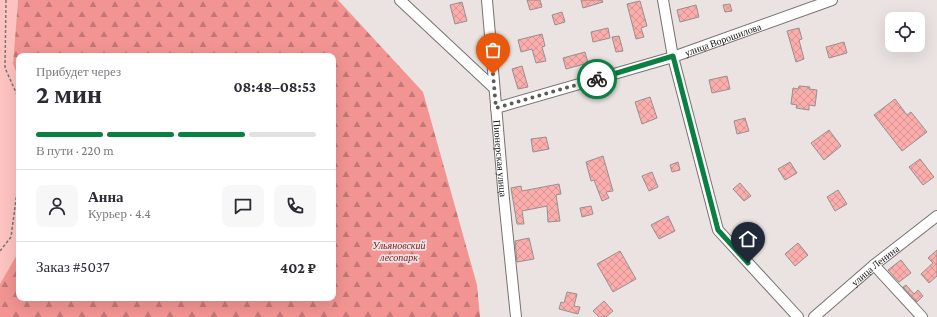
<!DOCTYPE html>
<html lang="ru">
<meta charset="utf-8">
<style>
body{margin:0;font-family:"Crimson Pro",serif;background:#f7f7f7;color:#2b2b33;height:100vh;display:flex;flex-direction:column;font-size:15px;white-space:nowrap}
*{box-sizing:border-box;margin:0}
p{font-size:13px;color:#7c7c81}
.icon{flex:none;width:22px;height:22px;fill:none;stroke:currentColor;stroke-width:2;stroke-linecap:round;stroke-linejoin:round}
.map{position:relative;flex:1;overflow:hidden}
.details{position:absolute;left:16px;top:53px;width:320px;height:248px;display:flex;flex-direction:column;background:#fff;border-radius:8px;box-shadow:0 4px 16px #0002}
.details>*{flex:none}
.fabs{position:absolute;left:885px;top:12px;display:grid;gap:8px}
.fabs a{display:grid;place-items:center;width:40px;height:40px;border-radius:8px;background:#fff;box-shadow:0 4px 16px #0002;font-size:20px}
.pin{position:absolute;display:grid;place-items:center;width:34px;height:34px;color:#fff;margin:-41px -17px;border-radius:50% 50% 50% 0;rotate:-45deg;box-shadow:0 0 4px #0007}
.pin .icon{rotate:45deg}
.courier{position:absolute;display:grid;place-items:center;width:40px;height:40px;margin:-20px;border:3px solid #0b8043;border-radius:50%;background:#fff;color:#222;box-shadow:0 1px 5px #0007}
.head em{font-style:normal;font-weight:700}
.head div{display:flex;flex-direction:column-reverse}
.head{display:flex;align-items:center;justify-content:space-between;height:68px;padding:0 20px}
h1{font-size:26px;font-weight:700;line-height:30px}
.bar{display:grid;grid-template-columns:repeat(4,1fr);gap:6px 4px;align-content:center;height:48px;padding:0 20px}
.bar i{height:5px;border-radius:3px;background:#e1e1e2}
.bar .active{background:#0b8043}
.bar p{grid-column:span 4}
.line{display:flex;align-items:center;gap:10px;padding:0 20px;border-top:1px solid #e1e1e2}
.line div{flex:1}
.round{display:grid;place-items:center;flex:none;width:42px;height:42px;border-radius:8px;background:#f7f7f7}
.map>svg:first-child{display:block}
.green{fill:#fdc3c1}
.forest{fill:url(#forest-firs)}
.building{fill:url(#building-cross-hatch);stroke:#96908f}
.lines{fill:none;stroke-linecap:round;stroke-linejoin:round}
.minor-casing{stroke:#777171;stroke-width:12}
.path{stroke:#7a7575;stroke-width:1.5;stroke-dasharray:3 2;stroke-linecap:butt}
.minor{stroke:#fff;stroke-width:10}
.done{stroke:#5f5a5a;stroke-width:4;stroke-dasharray:0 7.2}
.route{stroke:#0b8043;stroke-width:5}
.labels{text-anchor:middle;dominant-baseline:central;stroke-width:3.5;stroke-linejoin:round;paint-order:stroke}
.street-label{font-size:10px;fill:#141111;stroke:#eae3e2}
.park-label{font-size:10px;font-style:italic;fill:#881a26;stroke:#eae3e2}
</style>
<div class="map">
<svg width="937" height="317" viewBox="0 0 937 317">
<defs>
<pattern id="forest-firs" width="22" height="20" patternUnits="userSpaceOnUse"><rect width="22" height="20" fill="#f29492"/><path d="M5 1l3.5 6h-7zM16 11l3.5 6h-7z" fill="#c37776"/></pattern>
<pattern id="building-cross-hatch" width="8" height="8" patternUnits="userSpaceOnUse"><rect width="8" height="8" fill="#fbadab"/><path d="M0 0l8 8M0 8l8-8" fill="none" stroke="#d69492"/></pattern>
</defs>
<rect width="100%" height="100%" fill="#eae3e2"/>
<polygon class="green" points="0,0 18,0 13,64 19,79 19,251 0,284"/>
<polygon class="forest" points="18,0 338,0 423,92 477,285 480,317 0,317 0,284 19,251 19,298 333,298 333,56 19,56 19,79 13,64"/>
<g class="building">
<polygon points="527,0 540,0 542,7 530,10"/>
<polygon points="581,0 602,0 603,2 583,8"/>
<polygon points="640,1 647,26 641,28 644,37 636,39 627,4"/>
<polygon points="462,2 467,21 455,24 450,5"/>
<polygon points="730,4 732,11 725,12 723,5"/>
<polygon points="696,5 699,17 680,22 677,10"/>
<polygon points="562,12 565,22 555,25 552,15"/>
<polygon points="608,28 610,38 593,42 591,32"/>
<polygon points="799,28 802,39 799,40 804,59 796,62 787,31"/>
<polygon points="542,34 545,46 542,47 546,61 536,63 532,49 521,52 518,40"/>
<polygon points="619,36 623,51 616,52 612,37"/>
<polygon points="844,42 847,53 829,58 826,47"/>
<polygon points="585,52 588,63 566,69 563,58"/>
<polygon points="522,66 528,87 518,89 512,69"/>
<polygon points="727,76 730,89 712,93 709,80"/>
<polygon points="799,86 810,87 809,89 817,90 815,106 809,105 809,110 796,108 797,105 791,104 793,88 798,89"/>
<polygon points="650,97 657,118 642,124 635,102"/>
<polygon points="895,99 907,115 911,112 927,132 902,151 874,115"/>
<polygon points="745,118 749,131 737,134 734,121"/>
<polygon points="829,130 841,146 824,160 811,143"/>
<polygon points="546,137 549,149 533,152 531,139"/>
<polygon points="603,156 613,191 606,192 609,198 602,201 594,180 591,181 586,162"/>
<polygon points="920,159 934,177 923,185 909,167"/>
<polygon points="678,162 680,170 672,172 670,165"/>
<polygon points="790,162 797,173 785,180 778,169"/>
<polygon points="652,172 658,187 649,191 642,176"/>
<polygon points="740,183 751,196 744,201 733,189"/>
<polygon points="559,184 561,194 556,195 560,221 548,222 547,206 522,211 524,224 517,224 511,188 521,186 522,191"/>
<polygon points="838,190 847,204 835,211 827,197"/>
<polygon points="591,206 593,214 582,217 580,208"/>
<polygon points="668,216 675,231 659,239 651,225"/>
<polygon points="529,238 534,259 517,262 515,241"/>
<polygon points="798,243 808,255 795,266 785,254"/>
<polygon points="937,250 937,276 929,283 921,274 933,263 928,258"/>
<polygon points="620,251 636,279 613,292 597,264"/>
<polygon points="901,260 911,273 899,282 888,270"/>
<polygon points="906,285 914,294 918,290 923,296 917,302 903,287"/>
<polygon points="567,292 577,294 574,306 580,307 578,314 559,309 561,302 564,303"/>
<polygon points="604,301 613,311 606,317 599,317 593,311"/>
</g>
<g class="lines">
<defs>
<g id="minor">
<polyline points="400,0 494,88"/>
<path id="s1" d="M 487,0 L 504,199 L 516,317"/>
<polyline points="663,0 673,57 718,230 798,317"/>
<path id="s2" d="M 496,108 L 673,57 L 832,0"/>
<polyline points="874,265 922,317"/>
<path id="s3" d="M 814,317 L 874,265 L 937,216"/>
</g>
</defs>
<use href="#minor" class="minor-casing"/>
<g class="path">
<polyline points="6,0 5,68 19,99"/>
<polyline points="0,251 11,237 19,177"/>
</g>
<use href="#minor" class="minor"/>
</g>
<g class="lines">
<polyline class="done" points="493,74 496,108 597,79"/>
<polyline class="route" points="597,79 673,56 718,230 748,263"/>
</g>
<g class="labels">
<g class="street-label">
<text stroke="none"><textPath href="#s2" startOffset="237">улица Ворошилова</textPath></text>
<text stroke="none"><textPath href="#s1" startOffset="159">Пионерская улица</textPath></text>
<text stroke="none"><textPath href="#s3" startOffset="80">улица Ленина</textPath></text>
</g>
<g class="park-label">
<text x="399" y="245">Ульяновский<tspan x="399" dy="12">лесопарк</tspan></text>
</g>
</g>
</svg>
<div class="fabs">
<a><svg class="icon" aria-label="locate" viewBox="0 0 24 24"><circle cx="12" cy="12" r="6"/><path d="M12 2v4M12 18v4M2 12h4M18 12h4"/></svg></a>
</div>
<div class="pin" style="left:493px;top:74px;background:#ea580c"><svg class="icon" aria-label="bag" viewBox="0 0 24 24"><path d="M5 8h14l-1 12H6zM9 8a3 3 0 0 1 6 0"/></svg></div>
<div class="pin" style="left:748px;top:263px;background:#1f2937"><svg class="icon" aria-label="home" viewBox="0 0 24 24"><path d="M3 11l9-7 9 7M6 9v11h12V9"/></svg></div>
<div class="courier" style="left:597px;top:79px"><svg class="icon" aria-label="bike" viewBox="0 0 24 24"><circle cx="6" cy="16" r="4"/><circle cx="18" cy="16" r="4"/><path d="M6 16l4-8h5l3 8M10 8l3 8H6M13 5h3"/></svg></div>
<section class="details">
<div class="head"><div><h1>2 мин</h1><p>Прибудет через</p></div><em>08:48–08:53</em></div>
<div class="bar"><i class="active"></i><i class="active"></i><i class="active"></i><i></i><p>В пути · 220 m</p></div>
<div class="line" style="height:72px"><a class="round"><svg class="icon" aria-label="person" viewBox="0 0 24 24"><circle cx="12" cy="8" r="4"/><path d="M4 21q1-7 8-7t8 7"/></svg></a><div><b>Анна</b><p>Курьер · 4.4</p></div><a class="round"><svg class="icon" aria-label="chat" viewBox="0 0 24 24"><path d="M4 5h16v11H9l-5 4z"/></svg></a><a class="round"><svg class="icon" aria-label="phone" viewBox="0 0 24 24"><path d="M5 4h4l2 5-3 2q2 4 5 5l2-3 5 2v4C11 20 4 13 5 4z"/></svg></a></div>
<div class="line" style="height:52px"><div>Заказ #5037</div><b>402 ₽</b></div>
</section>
</div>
